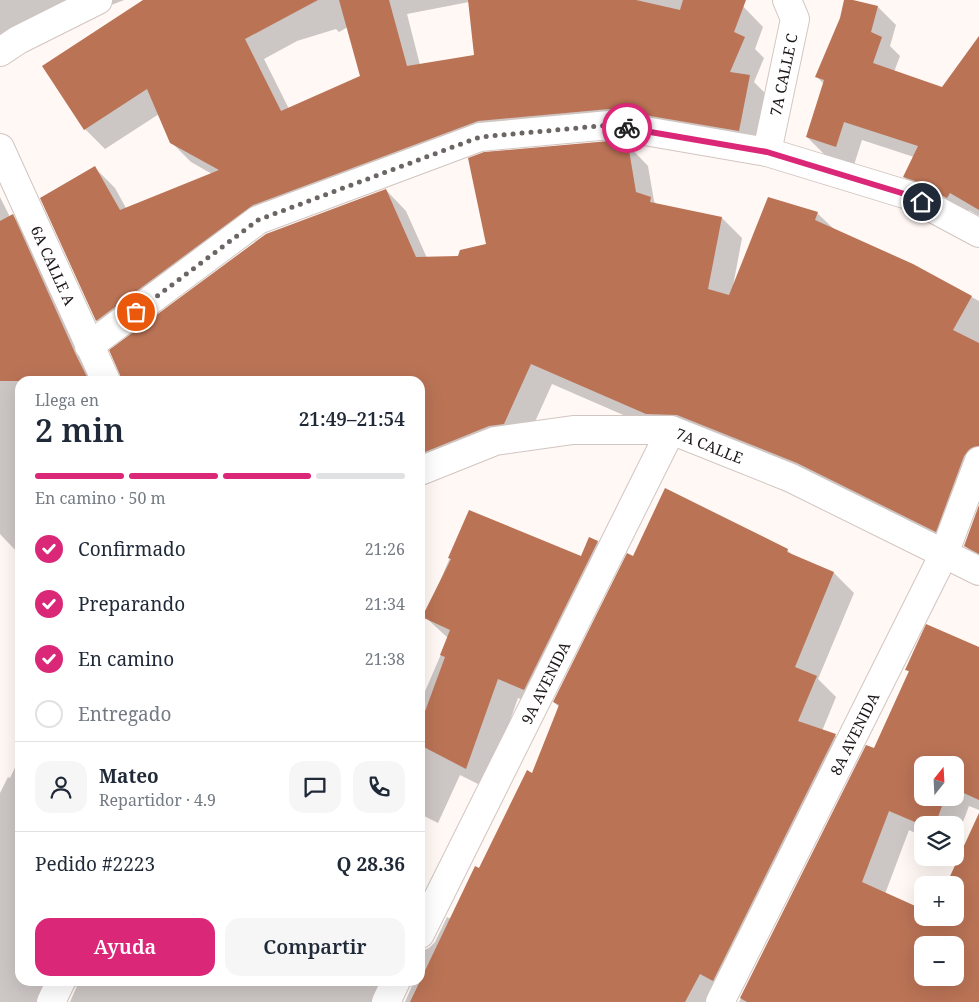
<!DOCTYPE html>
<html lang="es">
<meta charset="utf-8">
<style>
body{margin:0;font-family:"Noto Serif",serif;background:#f6f6f7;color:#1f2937;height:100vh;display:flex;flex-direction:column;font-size:19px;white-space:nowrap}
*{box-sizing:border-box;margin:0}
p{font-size:16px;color:#747a83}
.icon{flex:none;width:28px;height:28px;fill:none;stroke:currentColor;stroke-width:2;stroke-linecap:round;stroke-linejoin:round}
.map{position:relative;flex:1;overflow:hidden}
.sheet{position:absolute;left:15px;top:376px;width:410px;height:610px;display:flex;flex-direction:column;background:#fff;border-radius:15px;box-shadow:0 5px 20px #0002}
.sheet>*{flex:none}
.needle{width:32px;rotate:18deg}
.controls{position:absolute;left:914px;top:756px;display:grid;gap:10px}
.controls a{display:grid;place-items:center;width:50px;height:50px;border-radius:10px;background:#fff;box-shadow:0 5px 20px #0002;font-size:25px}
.pin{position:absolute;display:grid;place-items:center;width:42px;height:42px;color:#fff;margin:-21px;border:2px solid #fff;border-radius:50%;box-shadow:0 1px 5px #0007}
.courier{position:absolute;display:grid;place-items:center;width:50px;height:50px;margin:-25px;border:4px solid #db2777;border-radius:50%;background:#fff;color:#222;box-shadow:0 1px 6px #0007}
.overview em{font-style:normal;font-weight:600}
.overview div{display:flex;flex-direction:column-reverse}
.overview{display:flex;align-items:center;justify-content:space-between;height:85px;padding:0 20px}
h1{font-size:32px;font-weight:600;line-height:38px}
.bar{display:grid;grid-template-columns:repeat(4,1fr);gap:8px 5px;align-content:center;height:60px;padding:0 20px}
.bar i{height:6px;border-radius:4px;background:#e0e1e3}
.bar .active{background:#db2777}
.bar p{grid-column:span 4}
.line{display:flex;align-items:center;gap:12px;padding:0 20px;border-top:1px solid #e0e1e3}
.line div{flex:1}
.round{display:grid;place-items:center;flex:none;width:52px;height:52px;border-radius:15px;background:#f6f6f7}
ol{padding:0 20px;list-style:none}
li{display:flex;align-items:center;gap:15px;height:55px}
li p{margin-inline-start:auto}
li .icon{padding:5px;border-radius:50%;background:#db2777;color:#fff;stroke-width:4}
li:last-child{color:#747a83}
li i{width:28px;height:28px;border:2px solid #e0e1e3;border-radius:50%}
.button{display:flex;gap:10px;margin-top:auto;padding:10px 20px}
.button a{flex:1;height:58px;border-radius:15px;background:#db2777;color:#fff;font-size:20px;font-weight:600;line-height:58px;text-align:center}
.button a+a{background:#f6f6f7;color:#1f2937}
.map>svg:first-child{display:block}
.shadow{fill:#0003;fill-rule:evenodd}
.building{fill:#ba7355;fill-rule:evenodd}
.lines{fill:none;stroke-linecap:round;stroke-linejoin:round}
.street-casing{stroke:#d1c5c1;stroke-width:30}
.street{stroke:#fff;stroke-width:28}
.done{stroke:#6b6563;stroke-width:5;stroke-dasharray:0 9}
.route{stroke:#db2777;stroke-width:6}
.labels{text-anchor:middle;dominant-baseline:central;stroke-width:4.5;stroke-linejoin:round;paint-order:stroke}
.street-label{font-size:15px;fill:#1b1615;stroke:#fff8f5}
</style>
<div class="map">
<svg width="979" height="1002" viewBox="0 0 979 1002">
<rect width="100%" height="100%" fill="#fff8f5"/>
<g class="shadow">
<polygon points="0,0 124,0 0,49"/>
<path d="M 146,0 L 737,0 L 763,27 L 755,49 L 764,58 L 754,82 L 769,97 L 758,151 L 630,129 L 495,142 L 272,225 L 117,340 L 97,321 L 41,198 L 95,168 L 115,188 L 126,208 L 212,174 L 191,162 L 171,142 L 159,114 L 105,149 L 85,129 L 43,66 ZM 469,2 L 476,56 L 420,65 L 407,14 ZM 348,27 L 362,77 L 289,109 L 264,59 L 297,41 L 336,29 L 339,32 Z"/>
<polygon points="845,0 878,7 896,25 890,46 900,56 894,72 942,89 979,44 979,216 969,210 966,216 923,195 904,177 914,157 862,140 854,165 825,155 807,137 824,84 817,77 841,18"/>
<polygon points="628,145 648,166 654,201 657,205 722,218 742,238 733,286 817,213 834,229 912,265 979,301 979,491 956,551 667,434 552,384 525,444 420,482 420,381 123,381 121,374 386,190 406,211 427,258 459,257 487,245"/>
<polygon points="0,197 10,217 12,215 32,235 95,381 20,381 20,552 18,553 0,534"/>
<polygon points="979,509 979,560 965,546"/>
<polygon points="469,512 582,558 590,538 598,542 618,562 544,709 518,698 486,788 460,775 438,823 420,814 420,703 448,638 425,617"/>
<polygon points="787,550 793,555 834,573 854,593 818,679 836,697 822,731 836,736 856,756 732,1002 405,1002 412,986 407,988 398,1002 70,1002 77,986 73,988 63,1002 0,1002 0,793 8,777 10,778 20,757 20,981 420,981 420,902 439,921 424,950 429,948 435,942 447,917 451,919 532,774 559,707 554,702 634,558"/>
<polygon points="420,599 424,603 420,607"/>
<path d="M 979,649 L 979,810 L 969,806 L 955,843 L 955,825 L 922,825 L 922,836 L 909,830 L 885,894 L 922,911 L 922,918 L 955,918 L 955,885 L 948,885 L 979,873 L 979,1002 L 739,1002 L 867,746 L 875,749 L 909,672 L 907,669 ZM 922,765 L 955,765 L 955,798 L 922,798 ZM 922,945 L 955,945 L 955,978 L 922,978 Z"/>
</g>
<g class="building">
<polygon points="143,0 318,0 245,39 281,111 360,76 339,0 389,0 407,66 474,55 468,0 636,0 680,10 683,0 746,0 734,32 745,37 730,72 750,75 739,131 609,109 478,121 253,205 96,321 40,198 95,166 120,210 219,170 170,143 147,89 84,130 42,66"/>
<polygon points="844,0 853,0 878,6 871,32 882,37 873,63 942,87 979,36 979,210 950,193 947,198 915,181 903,177 918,146 844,122 836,147 806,137 824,80 815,77 840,18"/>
<polygon points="609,141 628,144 636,192 651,197 650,202 722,217 708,289 729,295 768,197 818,212 815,220 913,264 972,296 953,330 979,343 979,446 970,449 964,456 936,532 797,463 677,415 646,414 531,364 504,424 489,426 420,454 420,381 121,381 120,375 109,350 266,234 386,189 416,257 458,256 460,250 486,244 468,158 484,152"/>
<polygon points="13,214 76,355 89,381 0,381 0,221"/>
<polygon points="665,488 788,549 787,552 834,572 795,667 817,676 798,721 836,734 713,981 700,974 685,1002 410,1002 475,866 479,868 527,770 532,773 559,705 553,702 627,553 633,556"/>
<polygon points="979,505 979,554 964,546"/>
<polygon points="469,510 581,556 589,537 598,541 524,690 498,679 466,769 420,745 420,725 445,657 440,655 450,630 422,617 451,559 448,558"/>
<path d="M 926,624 L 979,647 L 979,800 L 955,789 L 955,765 L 922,765 L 922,798 L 945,798 L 935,825 L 922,825 L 889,811 L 862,882 L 922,909 L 922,918 L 955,918 L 955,885 L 946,885 L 979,813 L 979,1002 L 747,1002 L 740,998 L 866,745 L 874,748 L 909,671 L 905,670 ZM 922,945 L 955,945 L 955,978 L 922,978 Z"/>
</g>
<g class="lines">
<defs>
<g id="street">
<polyline points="0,52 18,40 98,0"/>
<path id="s1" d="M 0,148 L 106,381"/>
<path id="s2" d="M 767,152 L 795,19 L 787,0"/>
<polyline points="89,346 258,220 480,137 610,125 767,152 908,195 979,233"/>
<path id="s3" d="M 420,471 L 495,441 L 573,430 L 671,430 L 791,478 L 979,571"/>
<path id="s4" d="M 420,934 L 671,430"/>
<polyline points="51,1002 61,981"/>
<polyline points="386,1002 396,981"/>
<path id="s5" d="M 720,1002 L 944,554 L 979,461"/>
</g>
</defs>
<use href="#street" class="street-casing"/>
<use href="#street" class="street"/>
</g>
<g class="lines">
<polyline class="done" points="136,312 258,220 461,144 480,137 610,125 627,128"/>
<polyline class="route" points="627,128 767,152 908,195 922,202"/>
</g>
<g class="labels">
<g class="street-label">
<text stroke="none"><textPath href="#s2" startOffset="79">7A CALLE C</textPath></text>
<text stroke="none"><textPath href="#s1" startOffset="129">6A CALLE A</textPath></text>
<text stroke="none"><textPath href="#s3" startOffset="299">7A CALLE</textPath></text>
<text stroke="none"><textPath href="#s4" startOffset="281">9A AVENIDA</textPath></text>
<text stroke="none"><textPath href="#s5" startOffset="300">8A AVENIDA</textPath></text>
</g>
</g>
</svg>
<div class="controls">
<a><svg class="needle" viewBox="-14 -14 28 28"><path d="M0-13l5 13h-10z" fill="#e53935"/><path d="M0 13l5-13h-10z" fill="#747a83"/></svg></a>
<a><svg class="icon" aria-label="layers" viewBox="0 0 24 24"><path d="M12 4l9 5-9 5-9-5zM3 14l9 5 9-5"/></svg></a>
<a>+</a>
<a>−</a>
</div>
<div class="pin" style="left:136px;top:312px;background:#ea580c"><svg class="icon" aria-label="bag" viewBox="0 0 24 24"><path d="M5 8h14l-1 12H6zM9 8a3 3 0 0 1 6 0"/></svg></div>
<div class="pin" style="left:922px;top:202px;background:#1f2937"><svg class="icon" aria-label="home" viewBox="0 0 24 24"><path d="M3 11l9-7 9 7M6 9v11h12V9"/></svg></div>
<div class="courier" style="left:627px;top:128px"><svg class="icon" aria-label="bike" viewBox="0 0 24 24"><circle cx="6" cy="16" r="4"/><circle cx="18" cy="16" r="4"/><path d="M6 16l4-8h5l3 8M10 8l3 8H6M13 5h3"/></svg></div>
<section class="sheet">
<div class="overview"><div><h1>2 min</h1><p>Llega en</p></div><em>21:49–21:54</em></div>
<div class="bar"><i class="active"></i><i class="active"></i><i class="active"></i><i></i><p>En camino · 50 m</p></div>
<ol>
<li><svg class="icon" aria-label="check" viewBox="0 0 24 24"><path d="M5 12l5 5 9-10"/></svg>Confirmado<p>21:26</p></li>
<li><svg class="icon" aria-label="check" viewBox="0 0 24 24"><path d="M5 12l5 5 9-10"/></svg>Preparando<p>21:34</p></li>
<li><svg class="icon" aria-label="check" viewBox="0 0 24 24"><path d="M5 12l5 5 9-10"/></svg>En camino<p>21:38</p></li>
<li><i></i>Entregado</li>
</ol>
<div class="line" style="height:90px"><a class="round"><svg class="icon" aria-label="person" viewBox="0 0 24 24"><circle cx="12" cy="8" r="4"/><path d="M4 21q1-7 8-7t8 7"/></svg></a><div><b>Mateo</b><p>Repartidor · 4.9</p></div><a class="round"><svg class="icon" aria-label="chat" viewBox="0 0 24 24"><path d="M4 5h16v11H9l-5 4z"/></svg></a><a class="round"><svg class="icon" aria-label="phone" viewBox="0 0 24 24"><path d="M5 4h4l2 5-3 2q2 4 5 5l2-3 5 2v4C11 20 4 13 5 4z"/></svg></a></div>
<div class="line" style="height:65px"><div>Pedido #2223</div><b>Q 28.36</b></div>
<div class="button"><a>Ayuda</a><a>Compartir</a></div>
</section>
</div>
